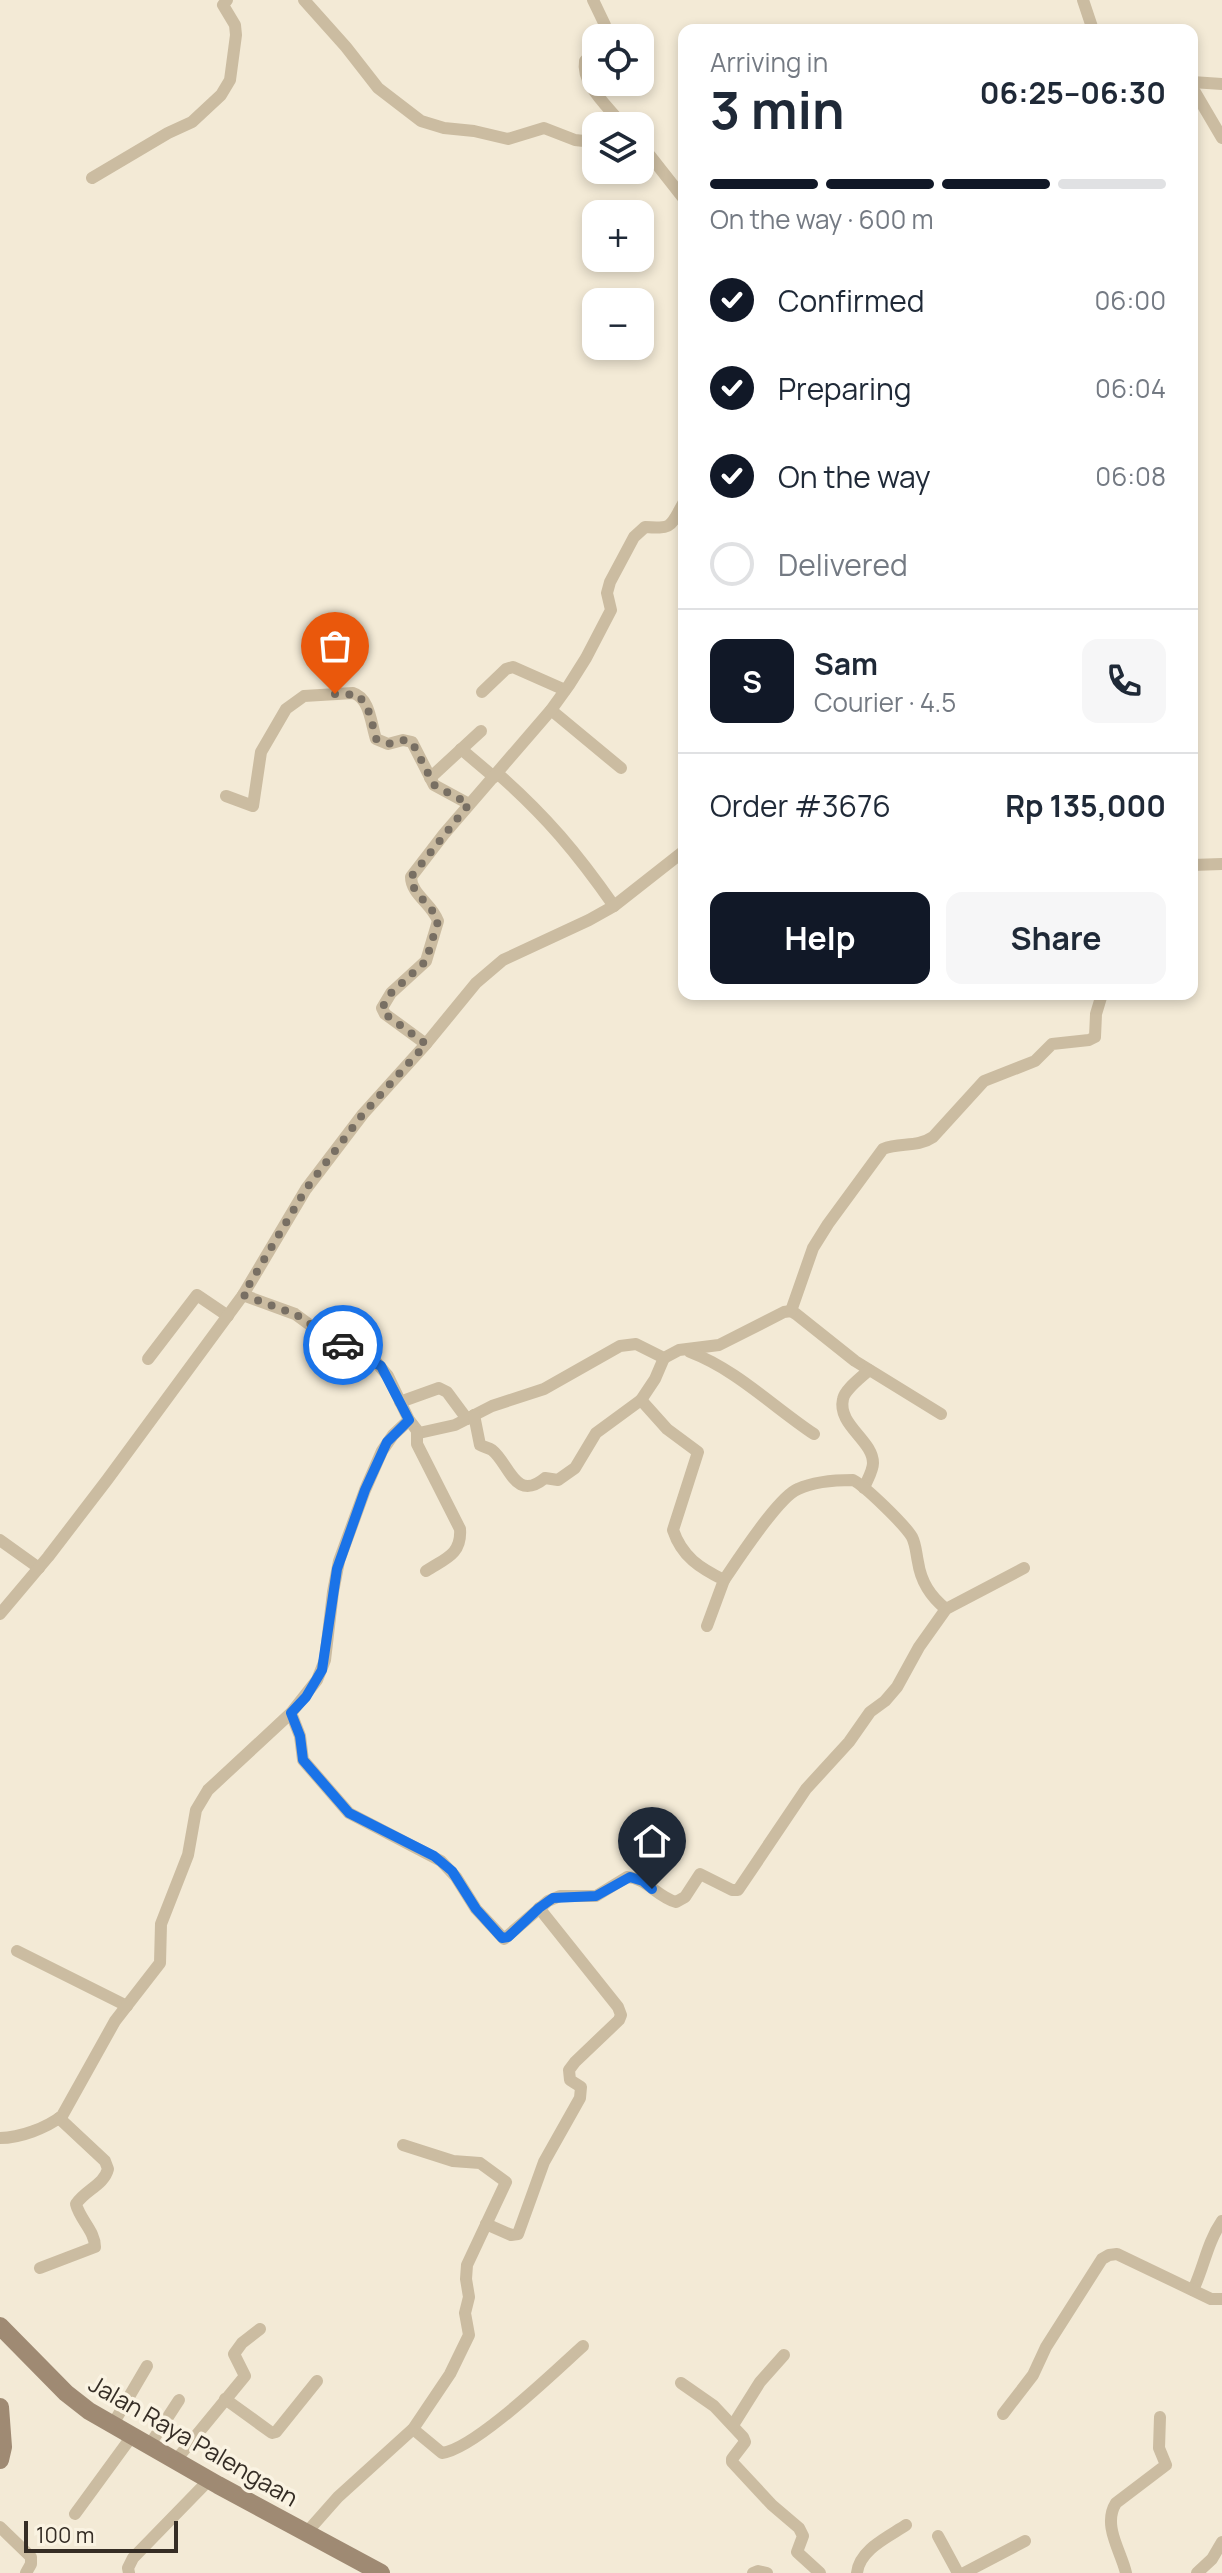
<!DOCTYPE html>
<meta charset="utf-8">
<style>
body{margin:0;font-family:Manrope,sans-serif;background:#f6f6f7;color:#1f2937;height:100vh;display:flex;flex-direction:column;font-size:30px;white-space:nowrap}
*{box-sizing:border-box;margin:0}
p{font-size:26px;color:#747a83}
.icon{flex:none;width:44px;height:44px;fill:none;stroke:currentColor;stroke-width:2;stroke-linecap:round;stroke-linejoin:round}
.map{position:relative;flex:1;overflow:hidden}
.side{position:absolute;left:678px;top:24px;width:520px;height:976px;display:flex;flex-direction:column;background:#fff;border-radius:16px;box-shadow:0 4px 12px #0003}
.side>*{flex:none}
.tools{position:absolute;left:582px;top:24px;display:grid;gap:16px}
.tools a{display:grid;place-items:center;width:72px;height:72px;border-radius:16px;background:#fff;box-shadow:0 4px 12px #0003;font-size:40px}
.scale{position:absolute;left:24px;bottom:20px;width:154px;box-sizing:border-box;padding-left:8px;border:4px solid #352d25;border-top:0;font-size:22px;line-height:28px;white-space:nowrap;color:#352d25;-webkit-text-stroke:6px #faf3e2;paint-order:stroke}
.pin{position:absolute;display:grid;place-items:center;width:68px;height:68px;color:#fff;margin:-82px -34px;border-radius:50% 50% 50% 0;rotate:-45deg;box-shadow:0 0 8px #0007}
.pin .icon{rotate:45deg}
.courier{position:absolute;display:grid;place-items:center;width:80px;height:80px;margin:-40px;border:6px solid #1a73e8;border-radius:50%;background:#fff;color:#222;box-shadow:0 2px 10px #0007}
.summary em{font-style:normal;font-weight:700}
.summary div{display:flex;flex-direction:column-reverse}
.summary{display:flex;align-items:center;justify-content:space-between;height:136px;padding:0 32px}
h1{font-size:52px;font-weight:700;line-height:60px}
.bar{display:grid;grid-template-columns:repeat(4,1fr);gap:12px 8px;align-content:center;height:96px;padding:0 32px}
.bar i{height:10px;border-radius:6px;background:#e0e1e3}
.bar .current{background:#111827}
.bar p{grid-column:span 4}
.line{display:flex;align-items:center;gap:20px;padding:0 32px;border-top:2px solid #e0e1e3}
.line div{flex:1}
.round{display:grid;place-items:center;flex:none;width:84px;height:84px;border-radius:16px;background:#f6f6f7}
ol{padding:0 32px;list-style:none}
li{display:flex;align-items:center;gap:24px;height:88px}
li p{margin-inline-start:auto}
li .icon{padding:8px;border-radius:50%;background:#111827;color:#fff;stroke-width:4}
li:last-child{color:#747a83}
li i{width:44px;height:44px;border:4px solid #e0e1e3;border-radius:50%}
.cta{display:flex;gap:16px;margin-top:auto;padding:16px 32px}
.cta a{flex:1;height:92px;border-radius:16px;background:#111827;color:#fff;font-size:32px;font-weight:700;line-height:92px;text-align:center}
.cta a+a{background:#f6f6f7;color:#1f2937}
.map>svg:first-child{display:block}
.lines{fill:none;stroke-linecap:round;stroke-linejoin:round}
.street{stroke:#cbbca1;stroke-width:12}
.secondary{stroke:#9f8a73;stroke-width:18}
.done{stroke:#786f63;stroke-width:8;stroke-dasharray:0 14.4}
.route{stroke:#1a73e8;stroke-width:10}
.labels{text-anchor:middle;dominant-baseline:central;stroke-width:7;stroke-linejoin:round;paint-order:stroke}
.street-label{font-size:24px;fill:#352d25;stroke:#faf3e2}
</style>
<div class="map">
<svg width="1222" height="2573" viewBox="0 0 1222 2573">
<rect width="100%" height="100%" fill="#f3ead6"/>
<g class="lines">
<g class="street">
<polyline points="304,0 346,47 378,88 421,121 444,128 474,131 508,139 544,128 575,140 584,141 596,136"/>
<polyline points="593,0 605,25 605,38"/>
<polyline points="1083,0 1093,30"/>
<path d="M 596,49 L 585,61 C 581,85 610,108 623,126"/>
<polyline points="1192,82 1222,84"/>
<polyline points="1192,87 1222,138"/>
<polyline points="640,143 684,199"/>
<polyline points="92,178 168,133 192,122 221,95 230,80 236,35 235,25 223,5 227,0"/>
<polyline points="482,692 506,669 513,667 565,690"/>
<polyline points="551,710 621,768"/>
<polyline points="461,749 494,777"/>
<path d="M 497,773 C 546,816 577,853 614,906"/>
<polyline points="430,778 481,731"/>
<path d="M 226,796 L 253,806 L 261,752 L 286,709 L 304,696 L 353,693 C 370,698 371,724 376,739 L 388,744 L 403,740 L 412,742 L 434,785 L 469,804"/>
<polyline points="1192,865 1222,864"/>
<path d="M 426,1044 L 385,1014 L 382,1008 L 391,993 L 426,961 L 438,921 C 432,904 411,894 411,877 L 444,834 L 551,710 L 569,685 L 586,658 L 611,610 L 607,593 L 610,582 L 634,537 L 645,527 C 673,529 670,527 684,502"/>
<polyline points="243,1295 295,1314 325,1336 376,1362 388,1376 409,1420 419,1433 455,1425 492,1406 544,1389 620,1346 636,1344 664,1358 679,1350 719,1345 784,1312 791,1311 796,1314 855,1361 941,1414"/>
<path d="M 791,1311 L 813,1248 L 828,1224 L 883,1149 C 900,1142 917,1148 933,1137 L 984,1081 L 1035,1061 L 1052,1044 L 1089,1040 L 1095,1037 L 1096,1014 L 1102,994"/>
<path d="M 690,1352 C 737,1370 772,1406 814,1434"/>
<polyline points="148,1359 197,1295 228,1316"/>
<path d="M 641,1400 L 667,1429 L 698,1452 L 673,1530 C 682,1557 700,1568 724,1580 L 707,1626"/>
<polyline points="400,1402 439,1388 447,1392 467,1419"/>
<path d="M 474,1415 L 480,1445 C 484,1447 489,1448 492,1450 C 509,1463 515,1503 545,1478 L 558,1480 L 575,1468 L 596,1433 L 641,1400 L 655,1379 L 664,1358"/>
<path d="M 417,1432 L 417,1444 L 460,1529 C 462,1555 444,1559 426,1571"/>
<path d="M 864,1488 C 867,1480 873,1471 873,1463 C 873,1440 837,1425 843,1399 C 845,1389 862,1377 869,1370"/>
<polyline points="0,1540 39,1568"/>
<path d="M 724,1580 C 737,1561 779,1496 798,1489 C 813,1482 837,1480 853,1480 C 865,1486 905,1525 912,1537 C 916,1545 916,1553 918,1562 C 921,1582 930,1596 946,1609"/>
<polyline points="0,1614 48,1557 107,1480 243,1295 306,1189 363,1114 426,1044 476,983 503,960 589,920 614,906 684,851"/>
<path d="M 291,1713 L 300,1736 L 303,1760 L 349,1813 L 441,1861 L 456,1877 L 476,1909 L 504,1939 L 548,1901 L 560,1896 L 596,1896 L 627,1877 C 647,1878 657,1897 676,1902 L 685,1897 L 700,1874 L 732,1890 L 738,1890 L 806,1789 L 849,1742 L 870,1712 L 885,1701 L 897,1687 L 919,1647 L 946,1609 L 1024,1568"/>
<polyline points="643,1881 660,1848"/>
<polyline points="17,1951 127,2006"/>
<path d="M 0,2138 C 20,2138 46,2128 62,2116 L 115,2021 L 160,1963 L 161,1924 L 188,1855 L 196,1810 L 208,1790 L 291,1713 L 317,1680 L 325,1660 L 333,1592 L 339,1561 L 365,1490 L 382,1451 L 393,1435 L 409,1420"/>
<polyline points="486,2224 511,2235 518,2234 544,2162 580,2098 581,2087 570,2080 569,2070 575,2062 619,2020 621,2015 618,2007 539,1908"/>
<path d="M 40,2268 L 95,2247 C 95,2231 80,2220 76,2204 C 85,2190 104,2185 108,2169 L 105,2161 L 59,2118"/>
<path d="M 1193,2290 C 1204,2267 1207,2243 1222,2221"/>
<polyline points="681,2383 714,2406 743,2437 745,2442 732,2459 732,2462 772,2505 799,2528 803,2536 797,2552 820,2573"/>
<polyline points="225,2399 272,2433 276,2432 317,2381"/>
<polyline points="1003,2414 1033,2375 1046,2347 1102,2259 1109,2255 1117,2254 1211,2299 1222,2299"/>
<polyline points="113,2424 147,2366"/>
<polyline points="733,2425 760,2382 784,2355"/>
<path d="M 413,2429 L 442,2453 C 475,2449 555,2371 583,2346"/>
<polyline points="149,2446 179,2400"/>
<polyline points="176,2460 245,2376 234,2354 242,2343 260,2329"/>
<polyline points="75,2514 132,2436"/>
<polyline points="0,2527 31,2557 31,2564 26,2573"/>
<polyline points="307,2532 338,2497 413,2429 450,2374 469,2335 465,2313 469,2297 466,2279 467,2265 506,2182 480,2163 453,2161 403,2145"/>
<polyline points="938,2536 958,2573"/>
<polyline points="129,2573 128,2568 133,2558 209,2480"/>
<polyline points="753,2573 758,2571 767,2573"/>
<path d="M 857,2573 C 859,2550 888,2537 906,2525"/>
<polyline points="964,2573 1025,2541"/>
<path d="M 1126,2573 C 1121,2551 1102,2525 1116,2503 L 1166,2465 L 1159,2448 L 1160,2417"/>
<polyline points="1197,2573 1212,2559 1222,2542"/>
</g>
<g class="secondary">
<polyline points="0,2326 66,2393 89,2411 218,2485 381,2573"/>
<polyline points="0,2407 3,2447 0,2460"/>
</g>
</g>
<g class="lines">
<path class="done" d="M 335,694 L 359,695 L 370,714 L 376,739 L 388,744 L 403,740 L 412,742 L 434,785 L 469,804 L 411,877 C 411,894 432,904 438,921 L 426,961 L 391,993 L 382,1008 L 385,1014 L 426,1044 L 363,1114 L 306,1189 L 243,1295 L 295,1314 L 343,1345"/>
<polyline class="route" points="343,1345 381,1366 409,1420 387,1442 365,1490 337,1569 322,1670 306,1697 291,1713 300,1736 303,1760 349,1813 434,1856 452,1871 476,1909 502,1938 508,1937 539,1908 553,1898 596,1896 630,1877 643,1881 652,1889"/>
</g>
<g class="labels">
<g class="street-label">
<text transform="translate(194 2440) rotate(30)">Jalan Raya Palengaan</text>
</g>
</g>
</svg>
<div class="tools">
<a><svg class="icon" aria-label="locate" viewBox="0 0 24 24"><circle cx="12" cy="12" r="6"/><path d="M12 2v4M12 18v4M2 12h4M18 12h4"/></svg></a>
<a><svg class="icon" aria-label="layers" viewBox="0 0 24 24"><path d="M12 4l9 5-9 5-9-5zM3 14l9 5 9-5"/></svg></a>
<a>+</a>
<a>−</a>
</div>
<div class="scale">100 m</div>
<div class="pin" style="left:335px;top:694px;background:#ea580c"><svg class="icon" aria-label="bag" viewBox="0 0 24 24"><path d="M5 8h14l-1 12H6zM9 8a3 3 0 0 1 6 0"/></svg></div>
<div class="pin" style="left:652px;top:1889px;background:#1f2937"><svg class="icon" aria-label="home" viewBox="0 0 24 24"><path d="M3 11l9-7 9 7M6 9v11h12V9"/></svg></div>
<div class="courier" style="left:343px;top:1345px"><svg class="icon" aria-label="car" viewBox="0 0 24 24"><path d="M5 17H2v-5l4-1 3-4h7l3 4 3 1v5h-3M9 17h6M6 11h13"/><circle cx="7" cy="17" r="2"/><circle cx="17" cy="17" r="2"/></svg></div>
<section class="side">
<div class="summary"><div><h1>3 min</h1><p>Arriving in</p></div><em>06:25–06:30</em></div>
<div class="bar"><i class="current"></i><i class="current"></i><i class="current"></i><i></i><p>On the way · 600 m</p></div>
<ol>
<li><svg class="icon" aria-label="check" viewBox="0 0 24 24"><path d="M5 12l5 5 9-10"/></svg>Confirmed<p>06:00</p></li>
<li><svg class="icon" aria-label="check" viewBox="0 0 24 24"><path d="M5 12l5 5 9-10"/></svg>Preparing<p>06:04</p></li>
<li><svg class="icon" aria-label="check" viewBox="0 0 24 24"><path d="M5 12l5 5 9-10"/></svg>On the way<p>06:08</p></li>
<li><i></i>Delivered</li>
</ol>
<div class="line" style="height:144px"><b class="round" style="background:#111827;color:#fff">S</b><div><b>Sam</b><p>Courier · 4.5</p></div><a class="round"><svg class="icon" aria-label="phone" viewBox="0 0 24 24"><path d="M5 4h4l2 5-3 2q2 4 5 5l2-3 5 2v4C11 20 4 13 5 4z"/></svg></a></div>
<div class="line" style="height:104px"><div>Order #3676</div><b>Rp 135,000</b></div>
<div class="cta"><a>Help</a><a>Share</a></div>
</section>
</div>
